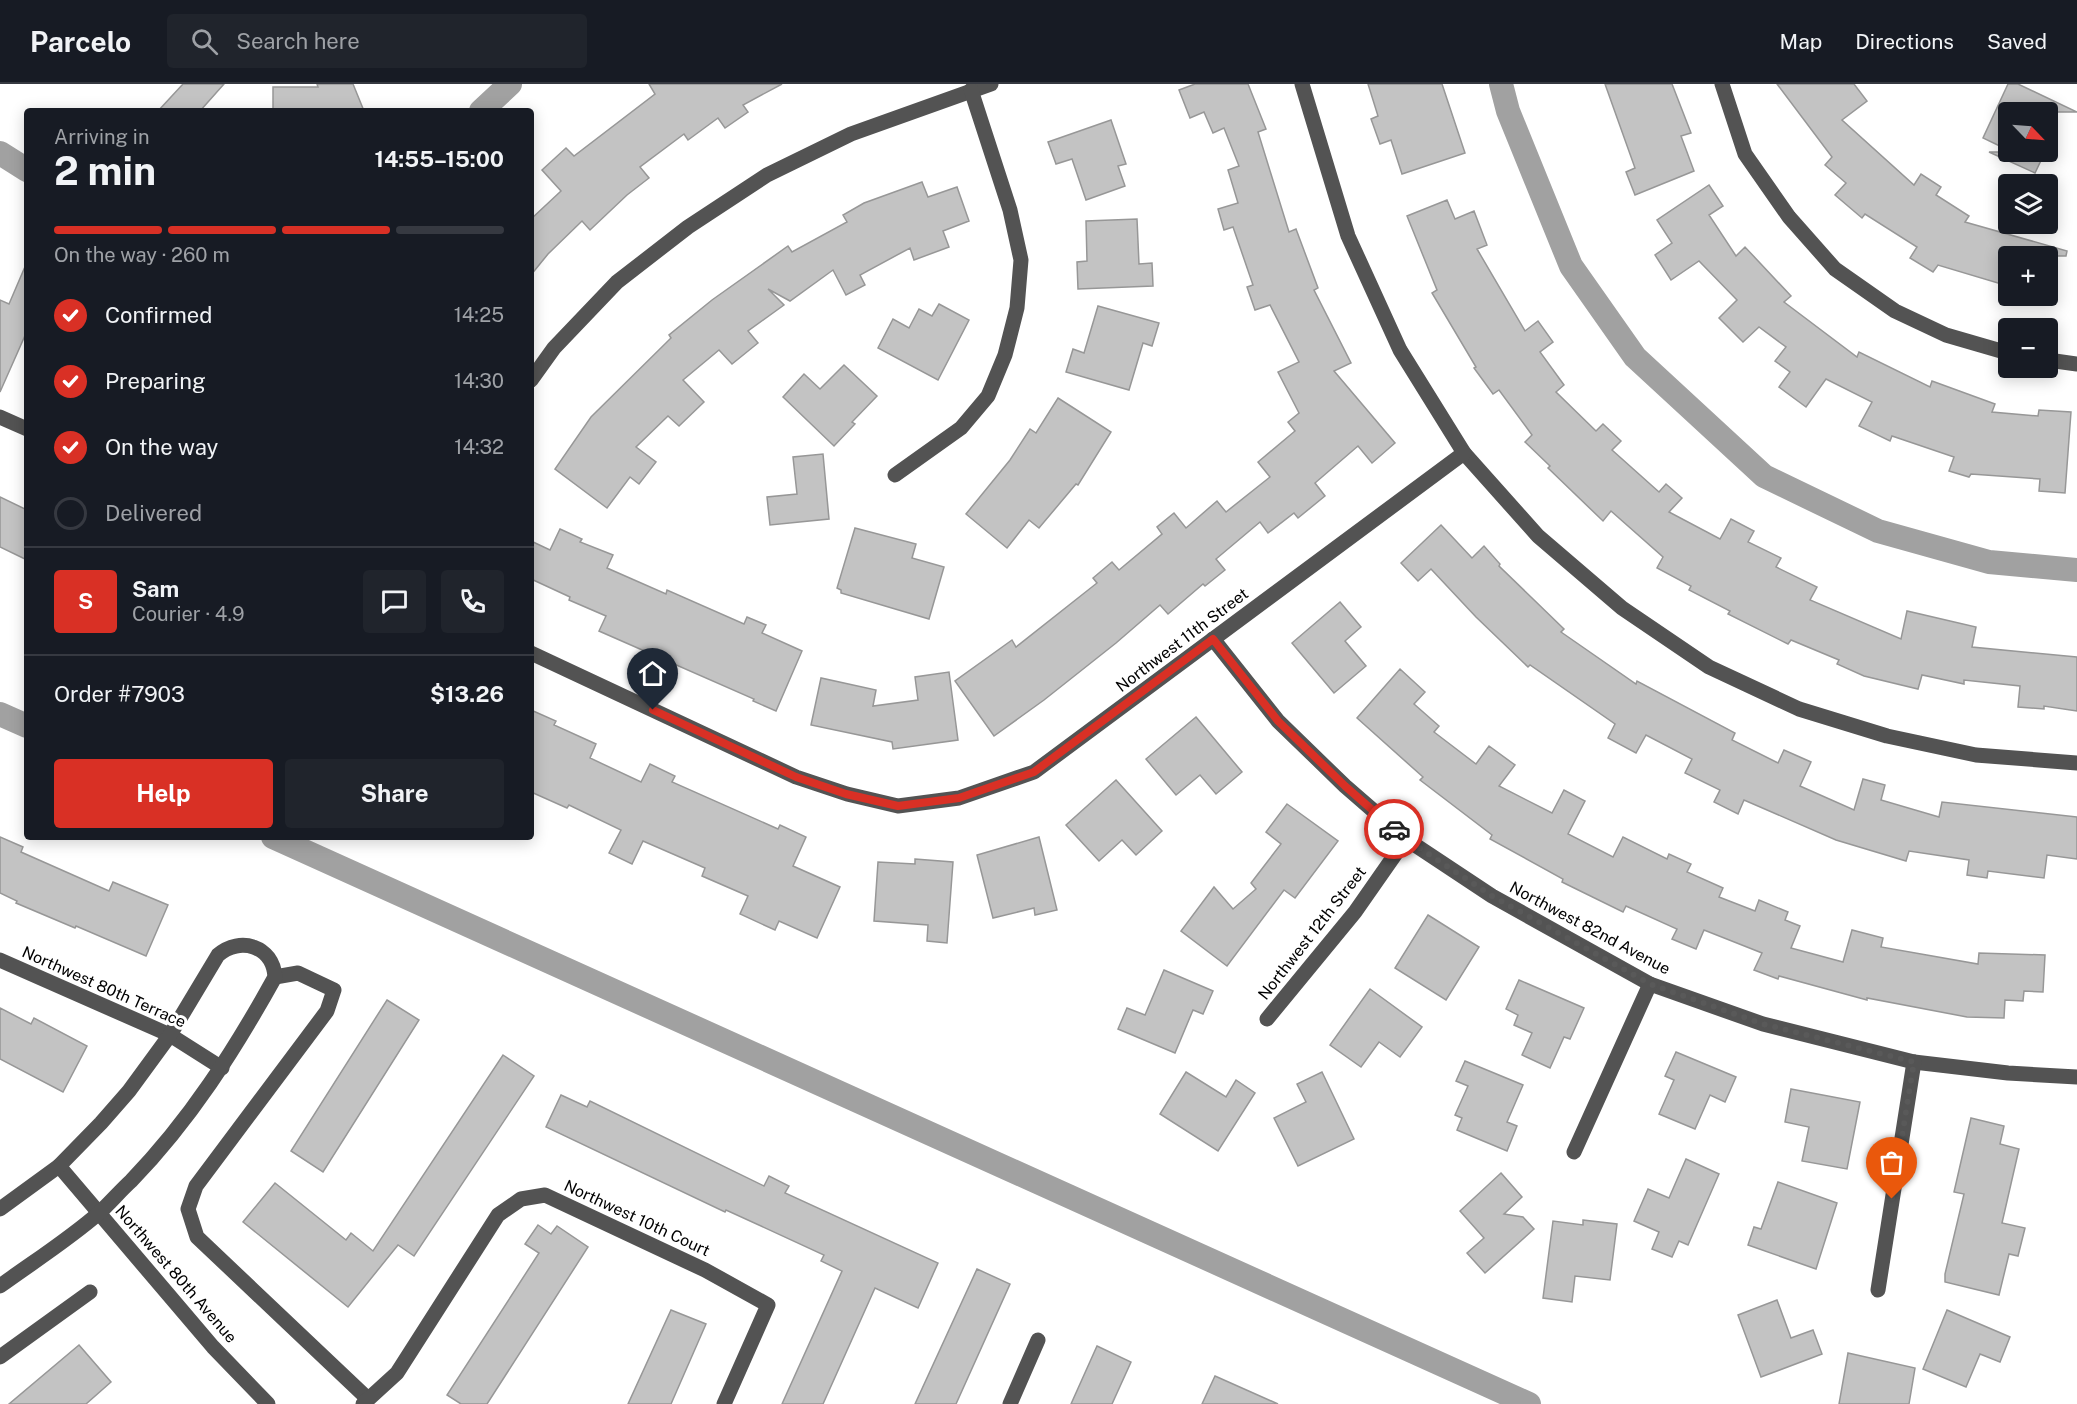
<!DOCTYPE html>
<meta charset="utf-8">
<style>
body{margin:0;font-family:"Public Sans",sans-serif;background:#20242c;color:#f1f3f6;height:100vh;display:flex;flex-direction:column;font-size:22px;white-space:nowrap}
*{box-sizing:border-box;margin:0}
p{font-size:20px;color:#9ea1a6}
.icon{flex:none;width:33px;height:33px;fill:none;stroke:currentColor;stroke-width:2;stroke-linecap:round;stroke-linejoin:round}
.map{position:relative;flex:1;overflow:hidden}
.sheet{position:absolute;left:24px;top:24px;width:510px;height:732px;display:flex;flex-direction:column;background:#171b24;border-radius:6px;box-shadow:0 3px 15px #0003}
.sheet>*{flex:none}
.needle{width:39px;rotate:115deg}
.fabs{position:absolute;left:1998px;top:18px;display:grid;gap:12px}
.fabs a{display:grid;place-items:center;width:60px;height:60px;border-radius:6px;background:#171b24;box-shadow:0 3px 15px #0003;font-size:30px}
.pin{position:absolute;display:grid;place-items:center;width:51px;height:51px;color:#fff;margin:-62px -26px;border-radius:50% 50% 50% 0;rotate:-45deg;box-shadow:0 0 6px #0007}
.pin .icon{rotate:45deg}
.courier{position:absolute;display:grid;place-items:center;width:60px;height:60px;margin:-30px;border:4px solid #d93025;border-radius:50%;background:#fff;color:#222;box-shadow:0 2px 8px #0007}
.summary em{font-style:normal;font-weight:700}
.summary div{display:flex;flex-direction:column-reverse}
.summary{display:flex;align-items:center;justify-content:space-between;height:102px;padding:0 30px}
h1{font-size:39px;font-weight:700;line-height:45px}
.bar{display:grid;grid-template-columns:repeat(4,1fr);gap:9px 6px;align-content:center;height:72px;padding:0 30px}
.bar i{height:8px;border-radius:4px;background:#363941}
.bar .selected{background:#d93025}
.bar p{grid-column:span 4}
.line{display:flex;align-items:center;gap:15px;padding:0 30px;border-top:2px solid #363941}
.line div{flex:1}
.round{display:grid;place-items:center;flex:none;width:63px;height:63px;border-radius:6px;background:#20242c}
ol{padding:0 30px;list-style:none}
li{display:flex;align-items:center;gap:18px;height:66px}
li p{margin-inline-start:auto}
li .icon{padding:6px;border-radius:50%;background:#d93025;color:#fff;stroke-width:4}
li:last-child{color:#9ea1a6}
li i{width:33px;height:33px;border:3px solid #363941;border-radius:50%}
.primary-button{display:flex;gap:12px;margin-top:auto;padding:12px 30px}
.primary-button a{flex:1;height:69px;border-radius:6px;background:#d93025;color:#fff;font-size:24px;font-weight:700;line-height:69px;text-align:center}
.primary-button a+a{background:#20242c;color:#f1f3f6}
header{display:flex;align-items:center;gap:36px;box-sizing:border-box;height:84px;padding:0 30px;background:#171b24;border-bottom:2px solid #363941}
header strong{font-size:28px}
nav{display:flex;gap:33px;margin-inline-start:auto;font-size:21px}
.search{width:420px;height:54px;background:#20242c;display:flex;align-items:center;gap:15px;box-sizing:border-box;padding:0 21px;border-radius:6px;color:#9ea1a6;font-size:22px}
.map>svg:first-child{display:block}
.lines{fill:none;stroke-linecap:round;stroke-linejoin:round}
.canal{stroke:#a1a1a1;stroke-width:24}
.building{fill:#c3c3c3;stroke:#979797;stroke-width:1.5}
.minor{stroke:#535353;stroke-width:15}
.done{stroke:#595959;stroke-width:6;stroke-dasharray:0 10.8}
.route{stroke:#d93025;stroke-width:8}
.labels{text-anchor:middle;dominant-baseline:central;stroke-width:6;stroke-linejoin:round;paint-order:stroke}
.street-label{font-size:16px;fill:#000;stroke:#fff}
</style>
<header>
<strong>Parcelo</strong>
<div class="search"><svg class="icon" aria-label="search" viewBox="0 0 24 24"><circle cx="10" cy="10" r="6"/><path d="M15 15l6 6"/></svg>Search here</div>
<nav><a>Map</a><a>Directions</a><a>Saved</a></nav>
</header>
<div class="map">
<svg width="2077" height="1320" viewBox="0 0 2077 1320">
<rect width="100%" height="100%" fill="#fff"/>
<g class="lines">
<g class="canal">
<polyline points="1501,0 1508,27 1571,182 1635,273 1764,392 1878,447 1989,478 2077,486"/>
<polyline points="481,27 510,0"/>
<polyline points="0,69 27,86"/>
<polyline points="0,630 27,642"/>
<polyline points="273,753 1529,1320"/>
</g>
</g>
<g class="building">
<polygon points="183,0 224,0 200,27 158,27"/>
<polygon points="317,0 353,0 364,27 273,27 273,3 318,3"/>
<polygon points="649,0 782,0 743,21 748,28 725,44 718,34 688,56 684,50 640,83 649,94 627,111 590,146 582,137 548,170 531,191 531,135 561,107 542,86 566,64 574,72 655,10"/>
<polygon points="1195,0 1248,0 1266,45 1258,48 1289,148 1296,145 1318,204 1314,206 1351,279 1334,287 1395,359 1372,379 1358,362 1315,399 1325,412 1298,434 1294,429 1268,449 1260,438 1216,475 1225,486 1205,502 1203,500 1168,530 1160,521 1116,559 1044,616 994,652 955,597 1012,556 1016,563 1097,499 1093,494 1112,478 1119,486 1162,450 1157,443 1174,429 1186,444 1217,417 1226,428 1270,393 1258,378 1295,347 1288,338 1299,329 1278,288 1299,278 1270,221 1255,226 1247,203 1253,201 1233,143 1224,146 1218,125 1238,119 1228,86 1239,82 1224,44 1213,49 1204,28 1190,34 1179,6"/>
<polygon points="1368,0 1442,0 1465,69 1402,90 1391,56 1380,60 1371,35 1378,32"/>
<polygon points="1605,0 1672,0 1691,49 1681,52 1694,87 1635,111 1626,88 1635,84"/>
<polygon points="1777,0 1854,0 1867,17 1842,36 1914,101 1921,90 1941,103 1936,111 1969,132 1965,138 2067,167 2066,172 2008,172 2008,202 1938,181 1933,188 1910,174 1917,163 1865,130 1862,134 1835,111 1846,99 1825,81 1832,73"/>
<polygon points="2008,0 2018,0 2077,28 2008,28 2008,66 1983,54"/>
<polygon points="1111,36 1126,80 1118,82 1125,102 1086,116 1072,75 1056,80 1048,58"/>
<polygon points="1989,68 2045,68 2035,89"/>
<polygon points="922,98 928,113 957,103 969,137 943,147 949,163 914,176 910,164 860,191 865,201 846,211 833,186 790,217 768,205 784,221 748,247 758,259 732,280 719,266 683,296 704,318 679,342 668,332 636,363 656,378 639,400 630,393 607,424 555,385 591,333 671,254 669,251 712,216 788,162 792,168 847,138 843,131 864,119"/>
<polygon points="1709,101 1723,122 1709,131 1736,172 1745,163 1791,212 1784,218 1857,273 1859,268 1930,303 1932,297 1995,320 1992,328 2038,332 2039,326 2071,328 2065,409 2039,407 2040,395 1971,390 1969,393 1949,387 1954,373 1892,352 1890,357 1859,342 1872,318 1826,295 1806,323 1779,303 1790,288 1775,277 1786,263 1759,243 1743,258 1719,234 1737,216 1699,177 1671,196 1655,171 1672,159 1657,136"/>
<polygon points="1447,116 1455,135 1474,127 1487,161 1477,165 1525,247 1538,237 1553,258 1540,268 1564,301 1556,308 1596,347 1603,340 1621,357 1612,366 1659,408 1666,400 1682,414 1669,428 1720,455 1731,435 1754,447 1748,458 1781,474 1776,483 1817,503 1810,516 1901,555 1907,527 1976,543 1972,563 2077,573 2077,627 2044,622 2044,625 2018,623 2020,602 1964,596 1964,600 1922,591 1918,605 1864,592 1837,580 1839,576 1791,556 1788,560 1728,530 1730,527 1689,506 1691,502 1657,484 1663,473 1611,427 1603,437 1548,384 1550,382 1525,358 1532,351 1499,306 1493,310 1474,284 1476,283 1432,209 1437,206 1407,132"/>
<polygon points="1137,135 1139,180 1152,179 1153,202 1078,205 1077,178 1087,177 1086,137"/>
<polygon points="27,178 27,247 0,308 0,216 9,220"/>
<polygon points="939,220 969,236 938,296 878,264 893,235 909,244 919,225 932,232"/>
<polygon points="1098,222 1159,239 1152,262 1143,259 1129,306 1066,288 1073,265 1084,269"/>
<polygon points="844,281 877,312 852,338 855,340 834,362 783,313 804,290 820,305"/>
<polygon points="1058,314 1111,348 1078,401 1076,400 1039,444 1029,436 1007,464 966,430 1010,376 1030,345 1036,349"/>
<polygon points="823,370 829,435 770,441 767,413 797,410 793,373"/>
<polygon points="0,413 27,426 27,476 0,463"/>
<polygon points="1441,441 1472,474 1484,462 1500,480 1499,482 1564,545 1561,548 1636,600 1637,597 1735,649 1732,656 1778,679 1784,666 1811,678 1800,702 1854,726 1863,695 1885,701 1881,716 1939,733 1942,718 2077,733 2077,775 2047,771 2044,794 1988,787 1987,794 1967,791 1969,776 1909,767 1906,777 1836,756 1744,716 1738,730 1714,718 1720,706 1685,689 1692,675 1646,651 1636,669 1608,654 1615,640 1530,581 1528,583 1476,533 1431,485 1418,497 1401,479"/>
<polygon points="855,444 916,460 912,474 944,483 929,535 841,509 841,506 837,504"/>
<polygon points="560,445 582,455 580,458 613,471 607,484 666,510 667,506 744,540 747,533 766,541 762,549 802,567 776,627 753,617 754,615 599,547 606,532 569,516 570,513 531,495 531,457 550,466"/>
<polygon points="1340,518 1361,543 1345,557 1366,582 1334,609 1292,559"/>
<polygon points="1400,585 1425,608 1414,620 1439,642 1434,648 1476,680 1489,662 1515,681 1499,702 1552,729 1564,706 1585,717 1568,750 1613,773 1623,753 1667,775 1669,770 1691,780 1687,788 1723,804 1719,813 1755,827 1759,816 1788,828 1785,836 1800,842 1791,864 1843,878 1852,846 1883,854 1881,863 1978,880 1979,869 2045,871 2043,908 2024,907 2023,917 2005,916 2004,934 1967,933 1867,914 1867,916 1779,892 1778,895 1754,886 1762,869 1704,846 1696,865 1672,855 1677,845 1626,822 1623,828 1562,798 1563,795 1490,755 1492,751 1420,696 1423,693 1357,634"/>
<polygon points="949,588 958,656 893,665 892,658 811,641 821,594 876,606 873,622 918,616 915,593"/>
<polygon points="531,626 556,637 554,641 596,660 590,674 641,698 650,680 675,692 672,698 778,745 780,741 806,753 793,782 840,803 817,854 779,837 775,846 740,830 748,812 702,792 705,784 643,757 632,780 609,769 621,746 569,721 567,724 531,708"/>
<polygon points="1196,633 1242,688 1216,710 1200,691 1176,711 1146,675"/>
<polygon points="1116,696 1162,747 1136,771 1122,756 1099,777 1066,741"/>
<polygon points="1287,720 1338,757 1295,814 1284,806 1227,882 1181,847 1214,803 1233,825 1256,805 1251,799 1281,760 1266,748"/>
<polygon points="0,753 23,763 21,768 109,807 113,798 168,821 146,872 76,842 75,844 16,819 17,817 0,809"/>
<polygon points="1039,753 1057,826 1035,831 1034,824 993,834 977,771"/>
<polygon points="915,775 953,778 947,859 927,857 928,841 874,837 878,778 915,780"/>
<polygon points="1428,831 1479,863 1446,916 1395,884"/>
<polygon points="1164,886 1213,907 1203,930 1193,926 1175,969 1118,945 1127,924 1145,931"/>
<polygon points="1519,896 1584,924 1570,955 1564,953 1550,984 1522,971 1532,949 1514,941 1518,931 1506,925"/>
<polygon points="1370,905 1422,943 1400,973 1379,958 1361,983 1330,961"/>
<polygon points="387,916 419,936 323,1088 291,1067"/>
<polygon points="0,924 31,940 34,934 87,962 63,1008 0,975"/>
<polygon points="1676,968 1736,993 1725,1018 1710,1011 1695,1045 1659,1030 1674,996 1665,992"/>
<polygon points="503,971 534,992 414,1172 398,1161 348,1223 243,1138 275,1099 346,1156 351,1149 373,1167"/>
<polygon points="1465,977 1523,1001 1507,1038 1517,1042 1507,1067 1457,1046 1462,1034 1455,1031 1468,1002 1456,997"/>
<polygon points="1186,988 1226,1013 1236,996 1255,1009 1218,1067 1160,1030"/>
<polygon points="1322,988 1354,1055 1298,1082 1274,1034 1306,1018 1297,1000"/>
<polygon points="1791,1005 1860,1018 1847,1085 1802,1077 1809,1043 1785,1038"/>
<polygon points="561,1011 587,1023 590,1017 764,1102 769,1092 789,1102 785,1109 938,1179 918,1224 875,1204 823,1320 782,1320 842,1187 821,1177 824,1171 726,1126 725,1128 546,1043"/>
<polygon points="1971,1034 2004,1042 2000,1060 2019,1065 2002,1139 2025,1144 2018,1172 2009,1170 1999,1211 1945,1198 1945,1190 1964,1110 1954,1108"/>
<polygon points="1686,1075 1719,1090 1688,1161 1679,1157 1672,1173 1652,1165 1659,1148 1634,1137 1648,1105 1669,1114"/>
<polygon points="1501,1089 1522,1113 1504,1130 1523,1133 1534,1145 1485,1189 1467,1169 1484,1154 1460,1127"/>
<polygon points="1778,1098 1837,1119 1816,1185 1748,1161 1754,1143 1761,1145"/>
<polygon points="1583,1136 1617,1140 1610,1196 1575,1192 1572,1218 1543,1214 1553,1137 1583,1141"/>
<polygon points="538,1141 551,1150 557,1142 588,1163 487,1320 461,1320 447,1311 539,1169 525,1160"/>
<polygon points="977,1185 1010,1200 956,1320 915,1320"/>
<polygon points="1777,1216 1791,1254 1813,1246 1822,1270 1761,1293 1738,1231"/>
<polygon points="671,1226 706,1240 671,1320 628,1320"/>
<polygon points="1947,1226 2010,1253 2000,1278 1980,1270 1966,1303 1923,1285"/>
<polygon points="79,1261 111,1298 86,1320 9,1320"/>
<polygon points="1097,1262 1131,1278 1112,1320 1071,1320"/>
<polygon points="1848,1269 1915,1284 1909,1320 1839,1320"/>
<polygon points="1215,1292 1278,1320 1202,1320"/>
</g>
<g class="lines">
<g class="minor">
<polyline points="1302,0 1348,152 1400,266 1464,369 1538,452 1622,524 1709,583 1799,625 1887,652 1976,671 2077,679"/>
<polyline points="1722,0 1745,70 1789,133 1835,185 1895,227 1946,251 2008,269"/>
<polyline points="2048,276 2077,280"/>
<polyline points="531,296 554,264 617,198 688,143 767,91 851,50 991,0"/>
<polyline points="0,333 27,345"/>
<polyline points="895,391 961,344 988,312 1005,271 1017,224 1021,176 1010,126 971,6"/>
<polyline points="1213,555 1278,637 1345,702 1406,755 1492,812 1650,900 1763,940 1914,978 2008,989 2077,993"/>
<polyline points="531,569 796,693 847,710 898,722 959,714 1034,688 1464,369"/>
<polyline points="0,876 170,951 222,984"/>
<polyline points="275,893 298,889 334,906 327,927 196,1102 188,1125 197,1153 368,1315"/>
<polyline points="1267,935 1355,828 1406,755"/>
<polyline points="1574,1068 1650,900"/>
<polyline points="59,1082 213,1263 268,1320"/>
<path d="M 0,1125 L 59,1082 L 101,1039 L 129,1007 L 170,951 L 218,871 C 240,852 273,862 275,893 C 234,967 190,1036 131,1097 C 120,1107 110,1119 99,1129 C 68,1156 33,1178 0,1202"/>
<polyline points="1878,1206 1914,978"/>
<polyline points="0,1273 90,1208"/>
<polyline points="363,1320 397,1289 498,1131 521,1115 545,1111 705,1186 768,1221 724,1320"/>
<polyline points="1010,1320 1038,1256"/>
</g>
</g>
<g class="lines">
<polyline class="done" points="1394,745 1406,755 1492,812 1650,900 1763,940 1914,978 1892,1115"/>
<polyline class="route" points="653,626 796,693 846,710 898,722 959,714 1034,688 1213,555 1278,637 1345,702 1394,745"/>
</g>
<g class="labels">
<g class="street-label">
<text transform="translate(1182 556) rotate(-37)">Northwest 11th Street</text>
<text transform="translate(1590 844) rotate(28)">Northwest 82nd Avenue</text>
<text transform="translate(1312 849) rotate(-52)">Northwest 12th Street</text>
<text transform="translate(104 903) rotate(24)">Northwest 80th Terrace</text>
<text transform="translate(637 1134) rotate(25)">Northwest 10th Court</text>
<text transform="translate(176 1190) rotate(49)">Northwest 80th Avenue</text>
</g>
</g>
</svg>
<div class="fabs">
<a><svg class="needle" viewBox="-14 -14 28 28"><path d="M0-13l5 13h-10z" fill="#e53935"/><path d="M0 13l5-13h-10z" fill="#9ea1a6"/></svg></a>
<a><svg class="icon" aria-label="layers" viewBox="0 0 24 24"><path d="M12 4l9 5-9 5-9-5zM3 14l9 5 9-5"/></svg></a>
<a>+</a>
<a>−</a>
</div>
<div class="pin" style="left:1892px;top:1115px;background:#ea580c"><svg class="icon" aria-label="bag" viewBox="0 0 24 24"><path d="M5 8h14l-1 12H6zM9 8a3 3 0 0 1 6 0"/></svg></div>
<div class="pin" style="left:653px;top:626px;background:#1f2937"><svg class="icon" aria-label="home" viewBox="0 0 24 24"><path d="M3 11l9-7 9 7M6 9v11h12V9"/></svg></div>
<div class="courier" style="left:1394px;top:745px"><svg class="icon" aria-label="car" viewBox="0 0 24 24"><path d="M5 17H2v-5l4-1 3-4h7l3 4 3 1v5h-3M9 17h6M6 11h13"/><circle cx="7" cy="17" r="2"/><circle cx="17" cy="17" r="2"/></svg></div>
<section class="sheet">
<div class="summary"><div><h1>2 min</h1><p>Arriving in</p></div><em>14:55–15:00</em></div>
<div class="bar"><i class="selected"></i><i class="selected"></i><i class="selected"></i><i></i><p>On the way · 260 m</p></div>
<ol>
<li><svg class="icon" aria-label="check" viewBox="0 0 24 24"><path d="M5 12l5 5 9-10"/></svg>Confirmed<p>14:25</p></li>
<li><svg class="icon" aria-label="check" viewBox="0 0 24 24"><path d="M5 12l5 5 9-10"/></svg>Preparing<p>14:30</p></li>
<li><svg class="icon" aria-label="check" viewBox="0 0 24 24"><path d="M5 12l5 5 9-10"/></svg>On the way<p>14:32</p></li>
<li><i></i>Delivered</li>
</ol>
<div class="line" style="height:108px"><b class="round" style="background:#d93025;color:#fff">S</b><div><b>Sam</b><p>Courier · 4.9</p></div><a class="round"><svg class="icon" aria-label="chat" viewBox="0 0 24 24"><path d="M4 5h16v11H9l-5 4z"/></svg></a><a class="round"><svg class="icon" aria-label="phone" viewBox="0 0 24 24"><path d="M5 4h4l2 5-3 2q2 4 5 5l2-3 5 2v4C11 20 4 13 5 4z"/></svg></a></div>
<div class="line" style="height:78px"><div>Order #7903</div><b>$13.26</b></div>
<div class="primary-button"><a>Help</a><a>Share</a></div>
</section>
</div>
